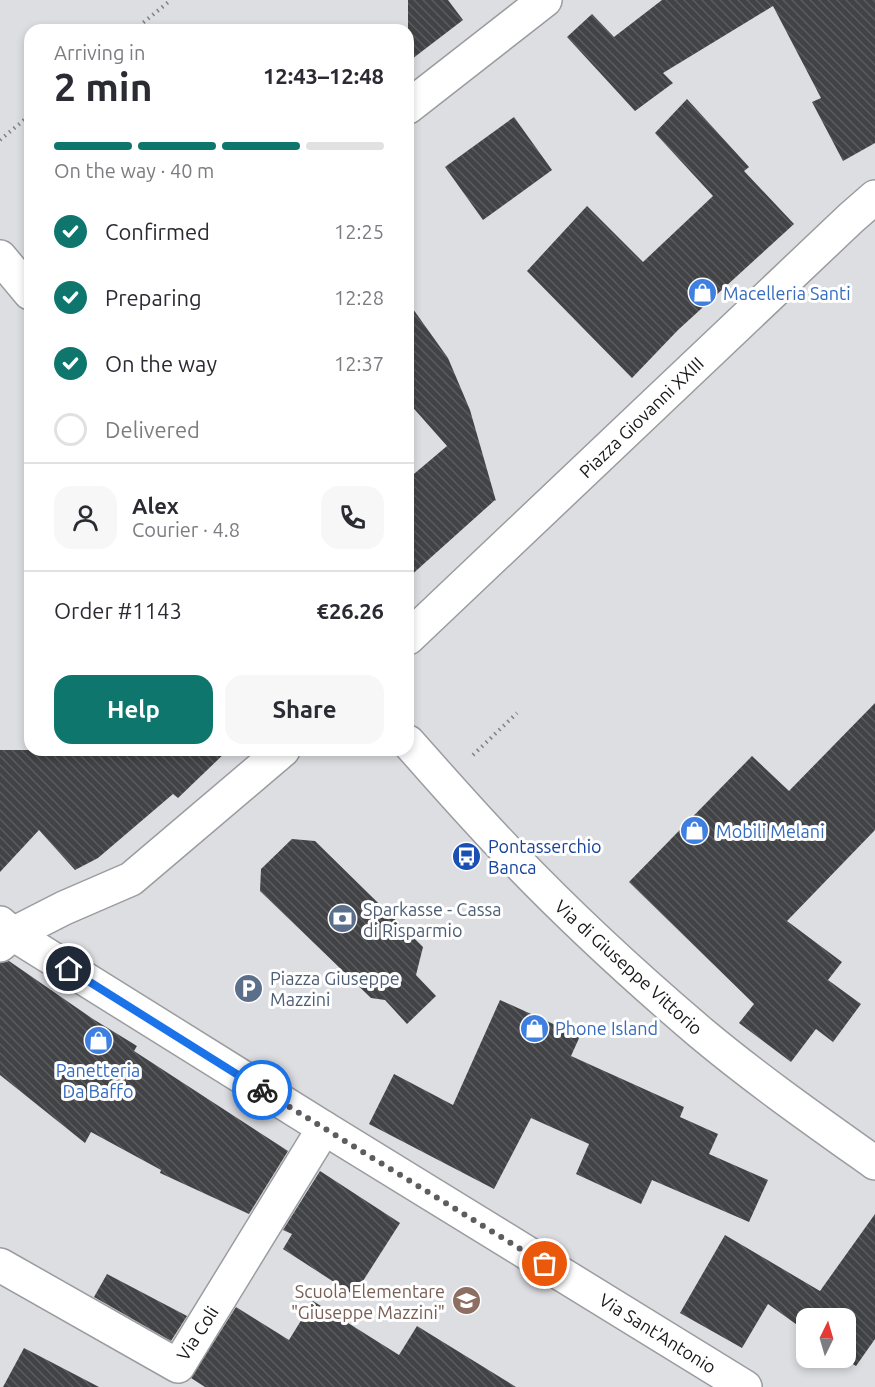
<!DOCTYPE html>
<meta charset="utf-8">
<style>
body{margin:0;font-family:Ubuntu,sans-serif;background:#f7f7f7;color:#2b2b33;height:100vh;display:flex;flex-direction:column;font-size:22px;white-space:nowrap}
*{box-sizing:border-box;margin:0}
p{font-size:20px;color:#7c7c81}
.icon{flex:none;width:33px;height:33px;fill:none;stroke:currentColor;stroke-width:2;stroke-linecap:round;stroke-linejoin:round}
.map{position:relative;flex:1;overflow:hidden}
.details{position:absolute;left:24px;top:24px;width:390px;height:732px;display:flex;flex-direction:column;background:#fff;border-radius:18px;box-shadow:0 3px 9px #0003}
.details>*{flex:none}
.needle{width:39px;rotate:5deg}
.buttons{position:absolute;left:796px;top:1308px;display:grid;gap:12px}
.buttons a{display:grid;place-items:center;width:60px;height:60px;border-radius:12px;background:#fff;box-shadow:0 3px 9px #0003;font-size:30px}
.pin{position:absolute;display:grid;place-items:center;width:51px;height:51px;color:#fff;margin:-26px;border:3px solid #fff;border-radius:50%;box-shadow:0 2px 6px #0007}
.courier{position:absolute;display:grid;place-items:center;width:60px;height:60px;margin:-30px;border:4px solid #1a73e8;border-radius:50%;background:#fff;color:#222;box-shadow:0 2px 8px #0007}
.head em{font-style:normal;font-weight:600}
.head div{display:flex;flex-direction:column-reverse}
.head{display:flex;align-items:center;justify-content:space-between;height:102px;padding:0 30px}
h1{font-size:39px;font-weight:600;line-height:45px}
.bar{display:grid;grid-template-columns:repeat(4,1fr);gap:9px 6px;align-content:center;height:72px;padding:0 30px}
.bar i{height:8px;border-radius:4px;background:#e1e1e2}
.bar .active{background:#0f766e}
.bar p{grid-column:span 4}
.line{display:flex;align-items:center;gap:15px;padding:0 30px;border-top:2px solid #e1e1e2}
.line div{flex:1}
.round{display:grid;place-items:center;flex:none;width:63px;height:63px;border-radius:18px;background:#f7f7f7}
ol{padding:0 30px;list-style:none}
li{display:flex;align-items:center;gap:18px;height:66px}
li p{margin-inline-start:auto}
li .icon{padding:6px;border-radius:50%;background:#0f766e;color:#fff;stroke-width:4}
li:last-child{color:#7c7c81}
li i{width:33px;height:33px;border:3px solid #e1e1e2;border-radius:50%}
.action{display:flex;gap:12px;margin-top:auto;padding:12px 30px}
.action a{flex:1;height:69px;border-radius:18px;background:#0f766e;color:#fff;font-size:24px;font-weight:600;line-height:69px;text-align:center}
.action a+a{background:#f7f7f7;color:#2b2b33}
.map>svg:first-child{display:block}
.building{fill:url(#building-back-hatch)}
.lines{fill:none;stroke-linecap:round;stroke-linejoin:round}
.minor-casing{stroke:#9b9ca0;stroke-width:36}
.tertiary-casing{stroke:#9b9ca0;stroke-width:36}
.secondary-casing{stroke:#9b9ca0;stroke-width:36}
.path{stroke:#818184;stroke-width:4;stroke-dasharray:1.5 4.5;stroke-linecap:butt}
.minor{stroke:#fff;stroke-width:33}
.tertiary{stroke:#fff;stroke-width:33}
.secondary{stroke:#fff;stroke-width:33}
.done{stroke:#5d5d5f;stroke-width:6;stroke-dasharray:0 10.8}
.route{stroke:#1a73e8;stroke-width:8}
.labels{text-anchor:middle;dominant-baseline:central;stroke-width:6;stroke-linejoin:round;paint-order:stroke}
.shop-label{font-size:18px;fill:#366cbe;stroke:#fff;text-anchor:start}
.street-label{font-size:18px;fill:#181819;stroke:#fff}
.transit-label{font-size:18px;fill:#164399;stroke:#fff;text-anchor:start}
.service-label{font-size:18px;fill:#4e5e75;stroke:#fff;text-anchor:start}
.education-label{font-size:18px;fill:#785e54;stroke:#fff;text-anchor:end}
</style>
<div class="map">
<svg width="875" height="1387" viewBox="0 0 875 1387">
<defs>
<pattern id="building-back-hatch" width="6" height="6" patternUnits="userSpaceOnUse" patternTransform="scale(1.5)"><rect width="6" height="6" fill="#424346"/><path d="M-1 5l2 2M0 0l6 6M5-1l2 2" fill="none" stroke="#5a5b5d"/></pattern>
</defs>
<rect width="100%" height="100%" fill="#dddee2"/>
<g class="building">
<polygon points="408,0 448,0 463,20 408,62"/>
<polygon points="662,0 875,0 875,143 843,161 812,102 821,98 773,6 663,73 673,83 635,111 567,37 592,14 614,37"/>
<polygon points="687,99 749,167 744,171 794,224 678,330 632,378 527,271 587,206 643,262 713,196 655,133"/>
<polygon points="514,117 552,170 483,220 445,167"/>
<polygon points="408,302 448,358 470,410 496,501 495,500 408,578 408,479 447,446 408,402"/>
<polygon points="875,703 875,830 787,921 842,962 828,980 861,1004 833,1042 816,1029 791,1062 739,1023 754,1004 629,882 752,756 789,791"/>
<polygon points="0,750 228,750 178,798 173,794 98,858 75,870 39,830 0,872"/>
<polygon points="292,839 315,841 423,947 416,975 436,996 407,1024 385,1000 371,998 260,891 261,869"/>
<polygon points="9,961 93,1019 137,1046 134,1051 288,1151 249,1214 160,1173 161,1170 91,1132 85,1143 0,1075 0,963"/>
<polygon points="500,1000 580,1036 571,1056 684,1107 680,1117 718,1134 709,1154 768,1180 749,1222 652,1180 641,1204 576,1174 589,1144 531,1118 494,1189 369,1124 394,1074 453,1105"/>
<polygon points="320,1171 400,1223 354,1295 283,1249 292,1234 283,1230"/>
<polygon points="875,1214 875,1339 856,1366 843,1358 846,1358 846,1318 807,1318 807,1332 768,1304 742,1348 680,1313 725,1235 820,1291"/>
<polygon points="107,1274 187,1316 171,1341 94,1297"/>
<polygon points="313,1301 399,1355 417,1326 516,1387 205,1387 191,1378 236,1307 289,1340"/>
<polygon points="24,1348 99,1387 3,1387"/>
</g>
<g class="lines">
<defs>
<g id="minor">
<polyline points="408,638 851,218 875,197"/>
<polyline points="0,923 13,934 324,1128 745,1387"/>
<polyline points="0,945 13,934 64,908 131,879 283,750"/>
<polyline points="0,1265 178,1366 324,1128"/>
</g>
<polyline id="tertiary" points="408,107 545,0"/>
<g id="secondary">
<polyline points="0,257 30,293"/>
<path d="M 408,742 C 441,779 474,817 509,853 C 569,916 634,976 701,1033 C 756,1079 816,1121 875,1163"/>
</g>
</defs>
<use href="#minor" class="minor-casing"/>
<use href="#tertiary" class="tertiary-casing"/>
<use href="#secondary" class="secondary-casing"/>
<g class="path">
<polyline points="134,30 171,0"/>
<polyline points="0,140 30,115"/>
<polyline points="473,755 517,713"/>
</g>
<use href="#minor" class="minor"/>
<use href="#tertiary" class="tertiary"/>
<use href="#secondary" class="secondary"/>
</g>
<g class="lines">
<polyline class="done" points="262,1090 545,1264"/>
<polyline class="route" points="69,969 262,1090"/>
</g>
<defs>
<symbol id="shop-disc" viewBox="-11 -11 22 22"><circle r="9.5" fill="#3f7fe0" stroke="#fff"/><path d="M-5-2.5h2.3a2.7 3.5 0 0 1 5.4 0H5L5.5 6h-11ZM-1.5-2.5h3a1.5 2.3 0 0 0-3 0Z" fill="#fff"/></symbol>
<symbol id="bus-disc" viewBox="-11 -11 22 22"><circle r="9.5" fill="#1a4fb4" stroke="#fff"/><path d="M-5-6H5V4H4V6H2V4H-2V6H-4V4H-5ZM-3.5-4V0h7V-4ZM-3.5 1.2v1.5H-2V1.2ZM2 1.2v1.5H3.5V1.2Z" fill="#fff"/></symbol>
<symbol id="bank-disc" viewBox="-11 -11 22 22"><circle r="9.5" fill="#5c6f8a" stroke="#fff"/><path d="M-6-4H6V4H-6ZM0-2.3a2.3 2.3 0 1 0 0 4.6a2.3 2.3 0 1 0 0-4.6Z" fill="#fff"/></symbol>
<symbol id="parking-disc" viewBox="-11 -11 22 22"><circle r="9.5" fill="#5c6f8a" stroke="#fff"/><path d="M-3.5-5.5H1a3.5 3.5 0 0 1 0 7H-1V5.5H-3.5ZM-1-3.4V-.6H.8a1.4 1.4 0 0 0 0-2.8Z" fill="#fff"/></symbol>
<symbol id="school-disc" viewBox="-11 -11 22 22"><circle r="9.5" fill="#8d6e63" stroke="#fff"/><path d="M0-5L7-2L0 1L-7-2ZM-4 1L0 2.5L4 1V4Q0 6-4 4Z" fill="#fff"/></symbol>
</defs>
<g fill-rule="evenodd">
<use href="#shop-disc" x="686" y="276" width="33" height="33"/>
<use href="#shop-disc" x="678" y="814" width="33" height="33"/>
<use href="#bus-disc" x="450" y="840" width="33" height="33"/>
<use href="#bank-disc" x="326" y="902" width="33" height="33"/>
<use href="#parking-disc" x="232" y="972" width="33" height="33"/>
<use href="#shop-disc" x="518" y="1012" width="33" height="33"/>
<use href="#shop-disc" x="82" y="1024" width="33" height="33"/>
<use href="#school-disc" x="450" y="1284" width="33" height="33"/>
</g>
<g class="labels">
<g class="shop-label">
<text x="723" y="293">Macelleria Santi</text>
<text x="716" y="831">Mobili Melani</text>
<text x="555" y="1028">Phone Island</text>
<text x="98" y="1070" text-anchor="middle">Panetteria<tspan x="98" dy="21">Da Baffo</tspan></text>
</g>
<g class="street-label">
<text transform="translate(641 417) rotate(-44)">Piazza Giovanni XXIII</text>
<text transform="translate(629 967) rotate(42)">Via di Giuseppe Vittorio</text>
<text transform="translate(197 1333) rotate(-57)">Via Coli</text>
<text transform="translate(658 1333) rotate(32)">Via Sant'Antonio</text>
</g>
<g class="transit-label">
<text x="488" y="846">Pontasserchio<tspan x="488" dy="21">Banca</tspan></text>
</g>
<g class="service-label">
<text x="363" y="909">Sparkasse - Cassa<tspan x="363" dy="21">di Risparmio</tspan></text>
<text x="270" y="978">Piazza Giuseppe<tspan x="270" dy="21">Mazzini</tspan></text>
</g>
<g class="education-label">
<text x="445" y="1291">Scuola Elementare<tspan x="445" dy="21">"Giuseppe Mazzini"</tspan></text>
</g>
</g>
</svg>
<div class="buttons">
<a><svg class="needle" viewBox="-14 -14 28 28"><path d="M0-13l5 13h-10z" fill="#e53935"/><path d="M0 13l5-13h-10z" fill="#7c7c81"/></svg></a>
</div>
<div class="pin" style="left:545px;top:1264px;background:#ea580c"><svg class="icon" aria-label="bag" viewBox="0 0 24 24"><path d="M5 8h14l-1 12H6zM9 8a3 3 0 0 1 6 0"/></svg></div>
<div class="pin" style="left:69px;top:969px;background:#1f2937"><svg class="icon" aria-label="home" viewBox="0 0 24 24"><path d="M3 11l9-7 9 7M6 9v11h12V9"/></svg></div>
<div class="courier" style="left:262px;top:1090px"><svg class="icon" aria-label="bike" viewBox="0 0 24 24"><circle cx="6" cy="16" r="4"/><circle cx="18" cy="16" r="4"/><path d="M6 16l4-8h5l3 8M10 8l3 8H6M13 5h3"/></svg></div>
<section class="details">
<div class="head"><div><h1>2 min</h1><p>Arriving in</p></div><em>12:43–12:48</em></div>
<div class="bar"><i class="active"></i><i class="active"></i><i class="active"></i><i></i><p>On the way · 40 m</p></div>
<ol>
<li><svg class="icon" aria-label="check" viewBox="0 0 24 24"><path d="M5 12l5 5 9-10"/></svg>Confirmed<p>12:25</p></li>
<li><svg class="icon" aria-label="check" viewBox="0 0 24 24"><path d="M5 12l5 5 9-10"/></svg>Preparing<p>12:28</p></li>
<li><svg class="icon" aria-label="check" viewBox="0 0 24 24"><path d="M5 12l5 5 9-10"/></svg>On the way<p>12:37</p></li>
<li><i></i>Delivered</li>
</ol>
<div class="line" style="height:108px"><a class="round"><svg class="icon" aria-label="person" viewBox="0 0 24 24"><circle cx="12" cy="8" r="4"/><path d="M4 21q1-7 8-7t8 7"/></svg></a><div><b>Alex</b><p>Courier · 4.8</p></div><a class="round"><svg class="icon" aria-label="phone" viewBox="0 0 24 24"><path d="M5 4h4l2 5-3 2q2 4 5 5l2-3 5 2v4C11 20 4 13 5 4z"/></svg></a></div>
<div class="line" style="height:78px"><div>Order #1143</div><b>€26.26</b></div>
<div class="action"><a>Help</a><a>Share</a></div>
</section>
</div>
